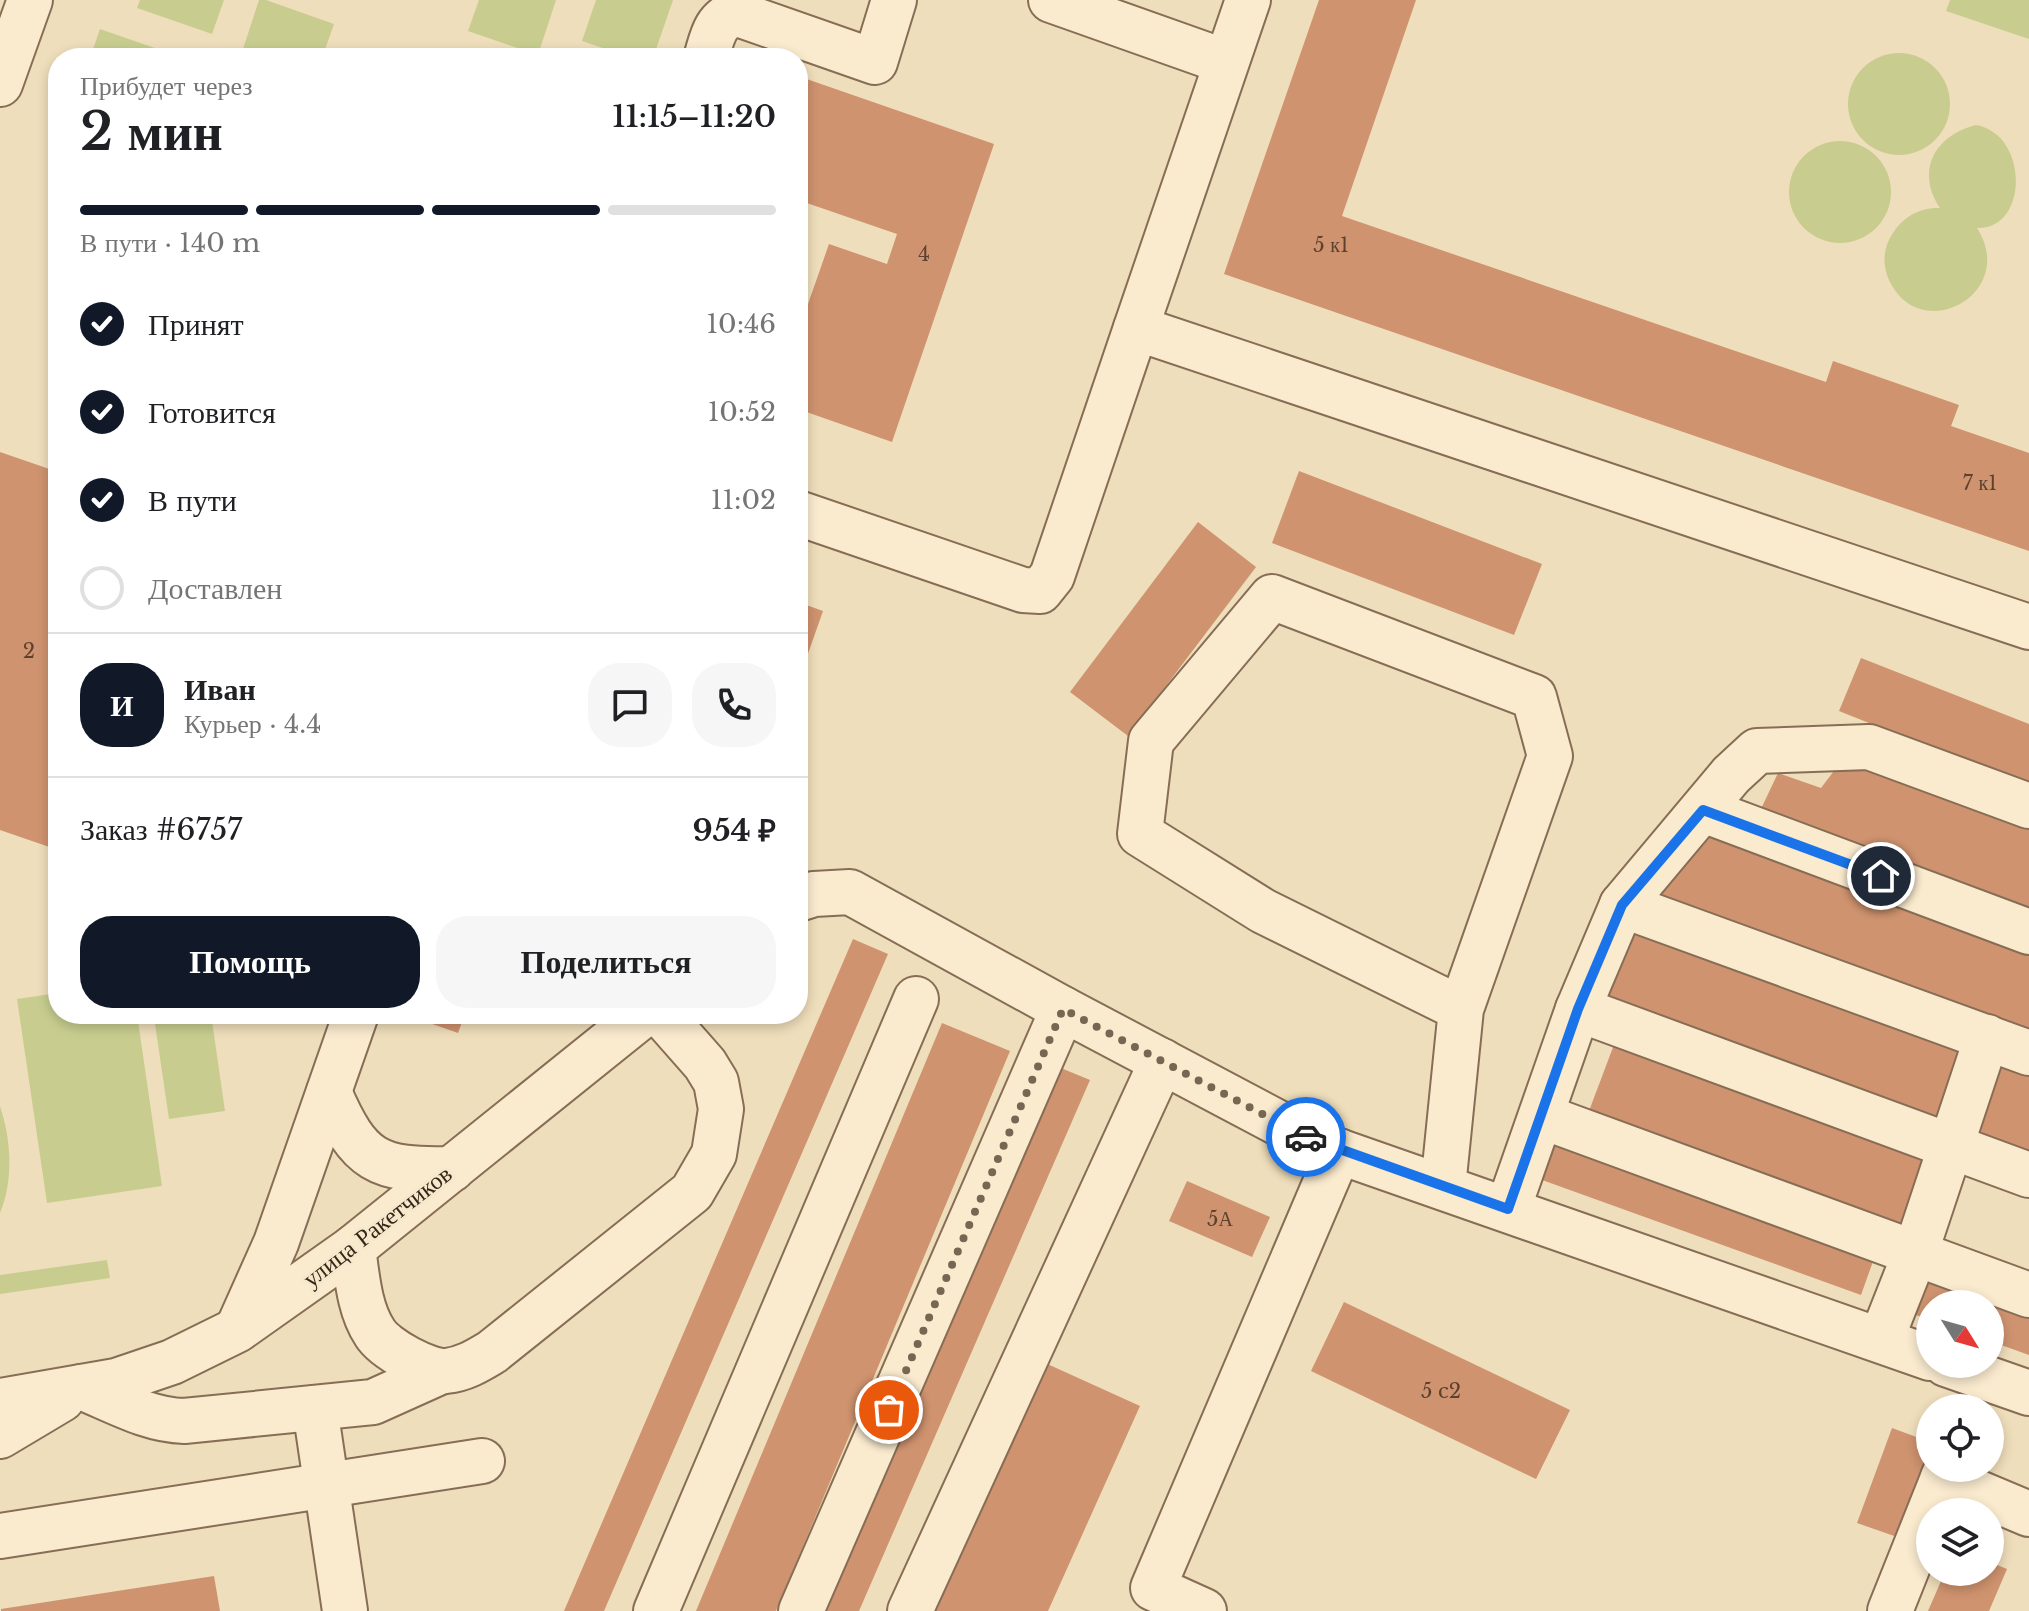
<!DOCTYPE html>
<html lang="ru">
<meta charset="utf-8">
<style>
body{margin:0;font-family:"Libre Baskerville",serif;background:#f6f6f6;color:#202124;height:100vh;display:flex;flex-direction:column;font-size:30px;white-space:nowrap}
*{box-sizing:border-box;margin:0}
p{font-size:26px;color:#757577}
.icon{flex:none;width:44px;height:44px;fill:none;stroke:currentColor;stroke-width:2;stroke-linecap:round;stroke-linejoin:round}
.map{position:relative;flex:1;overflow:hidden}
.drawer{position:absolute;left:48px;top:48px;width:760px;height:976px;display:flex;flex-direction:column;background:#fff;border-radius:32px;box-shadow:0 4px 12px #0003}
.drawer>*{flex:none}
.needle{width:52px;rotate:127deg}
.fabs{position:absolute;left:1916px;top:1290px;display:grid;gap:16px}
.fabs a{display:grid;place-items:center;width:88px;height:88px;border-radius:50%;background:#fff;box-shadow:0 4px 12px #0003;font-size:40px}
.pin{position:absolute;display:grid;place-items:center;width:68px;height:68px;color:#fff;margin:-34px;border:4px solid #fff;border-radius:50%;box-shadow:0 2px 8px #0007}
.courier{position:absolute;display:grid;place-items:center;width:80px;height:80px;margin:-40px;border:6px solid #1a73e8;border-radius:50%;background:#fff;color:#222;box-shadow:0 2px 10px #0007}
.head em{font-style:normal;font-weight:600}
.head div{display:flex;flex-direction:column-reverse}
.head{display:flex;align-items:center;justify-content:space-between;height:136px;padding:0 32px}
h1{font-size:52px;font-weight:600;line-height:60px}
.bar{display:grid;grid-template-columns:repeat(4,1fr);gap:12px 8px;align-content:center;height:96px;padding:0 32px}
.bar i{height:10px;border-radius:6px;background:#e0e0e0}
.bar .selected{background:#111827}
.bar p{grid-column:span 4}
.line{display:flex;align-items:center;gap:20px;padding:0 32px;border-top:2px solid #e0e0e0}
.line div{flex:1}
.round{display:grid;place-items:center;flex:none;width:84px;height:84px;border-radius:32px;background:#f6f6f6}
ol{padding:0 32px;list-style:none}
li{display:flex;align-items:center;gap:24px;height:88px}
li p{margin-inline-start:auto}
li .icon{padding:8px;border-radius:50%;background:#111827;color:#fff;stroke-width:4}
li:last-child{color:#757577}
li i{width:44px;height:44px;border:4px solid #e0e0e0;border-radius:50%}
.action{display:flex;gap:16px;margin-top:auto;padding:16px 32px}
.action a{flex:1;height:92px;border-radius:32px;background:#111827;color:#fff;font-size:32px;font-weight:600;line-height:92px;text-align:center}
.action a+a{background:#f6f6f6;color:#202124}
.map>svg:first-child{display:block}
.green{fill:#c8cd8f}
.building{fill:#cf936f}
.lines{fill:none;stroke-linecap:round;stroke-linejoin:round}
.minor-casing{stroke:#876d55;stroke-width:48}
.minor{stroke:#faebcf;stroke-width:44}
.done{stroke:#766652;stroke-width:8;stroke-dasharray:0 14.4}
.route{stroke:#1a73e8;stroke-width:10}
.labels{text-anchor:middle;dominant-baseline:central;stroke-width:6;stroke-linejoin:round;paint-order:stroke}
.number-label{font-size:20px;fill:#5c412f}
.street-label{font-size:24px;fill:#35261a;stroke:#f6e8cb}
</style>
<div class="map">
<svg width="2029" height="1611" viewBox="0 0 2029 1611">
<rect width="100%" height="100%" fill="#efdebb"/>
<g class="green">
<polygon points="140,0 224,0 212,34 137,8"/>
<polygon points="259,0 266,0 334,24 322,58 240,58"/>
<polygon points="479,0 556,0 538,55 468,31"/>
<polygon points="596,0 673,0 653,58 632,58 582,41"/>
<polygon points="1950,0 2029,0 2029,39 1946,11"/>
<polygon points="100,29 172,54 170,58 90,58"/>
<circle cx="1899" cy="104" r="51"/>
<path d="M 1976,125 C 2029,134 2029,230 1977,228 C 2019,294 1920,347 1889,280 C 1882,265 1883,247 1893,233 C 1903,217 1920,207 1940,208 C 1915,171 1935,135 1976,125 Z"/>
<circle cx="1840" cy="192" r="51"/>
<polygon points="58,993 58,1014 137,1014 162,1186 47,1203 17,999"/>
<polygon points="175,1014 211,1014 225,1111 169,1119 154,1017"/>
<path d="M 0,1106 C 11,1140 14,1179 0,1213 Z"/>
<polygon points="107,1260 110,1278 0,1294 0,1275"/>
</g>
<g class="building">
<polygon points="1319,0 1416,0 1342,216 1826,382 1833,361 1959,405 1951,426 2029,453 2029,551 1224,274"/>
<polygon points="798,76 994,144 892,442 798,409 798,323 801,324 829,244 887,264 897,234 798,200"/>
<polygon points="0,452 58,472 58,850 0,830"/>
<polygon points="1299,471 1542,564 1514,635 1272,543"/>
<polygon points="1198,522 1256,567 1128,736 1070,692"/>
<polygon points="798,602 823,611 798,682"/>
<polygon points="1861,658 2029,724 2029,787 1839,711"/>
<polygon points="1846,755 2029,823 2029,911 1760,811 1778,773 1821,788"/>
<polygon points="1713,830 1919,915 2029,955 2029,1038 1652,897"/>
<polygon points="1628,921 1968,1047 1940,1129 1592,995"/>
<polygon points="853,939 888,954 604,1611 564,1611"/>
<polygon points="420,1014 465,1014 458,1033 418,1019"/>
<polygon points="942,1023 1010,1051 776,1611 696,1611"/>
<polygon points="1618,1034 1934,1154 1904,1230 1589,1111"/>
<polygon points="2002,1061 2029,1071 2029,1158 1975,1139"/>
<polygon points="1056,1066 1090,1080 859,1611 819,1611"/>
<polygon points="1546,1135 1876,1253 1861,1295 1531,1176"/>
<polygon points="1187,1181 1270,1217 1252,1257 1169,1221"/>
<polygon points="1929,1276 2029,1311 2029,1355 1990,1341 1990,1304 1930,1304 1930,1320 1916,1315"/>
<polygon points="1344,1302 1570,1410 1536,1479 1311,1371"/>
<polygon points="1043,1362 1140,1406 1048,1611 931,1611"/>
<polygon points="1892,1428 1930,1442 1930,1455 1900,1538 1857,1523"/>
<polygon points="1990,1562 2007,1569 1989,1611 1928,1611 1945,1572 1990,1572"/>
<polygon points="214,1576 220,1611 1,1611 1,1609"/>
</g>
<g class="lines">
<defs>
<g id="minor">
<polyline points="1051,0 1226,62"/>
<polyline points="1248,0 1136,328 2029,627"/>
<path d="M 706,58 C 712,39 714,20 735,13 L 875,62 L 894,0"/>
<polyline points="0,84 30,0"/>
<polyline points="798,513 1023,590 1040,591 1052,576 1136,328"/>
<polyline points="1703,810 2029,932"/>
<polyline points="798,899 814,894 850,892 1063,1009 1318,1144 1930,1358"/>
<polyline points="1622,905 2029,1053"/>
<polyline points="1578,1009 2029,1175"/>
<path d="M 329,1092 C 359,1162 377,1171 452,1169"/>
<polyline points="1541,1116 2029,1295"/>
<polyline points="1443,1187 1461,1009 1550,756 1534,697 1272,597 1151,741 1140,834 1263,911 1461,1009"/>
<polyline points="1508,1209 1578,1009 1622,905 1731,775 1757,751 1869,747 2029,806"/>
<path d="M 353,1248 C 357,1276 359,1309 375,1333 C 385,1349 428,1372 446,1371 C 464,1369 477,1361 492,1352 L 692,1192 L 714,1154 L 721,1109 L 716,1082 L 705,1064 L 661,1014"/>
<polyline points="238,1328 276,1243 356,1014"/>
<polyline points="1881,1340 1915,1254 1987,1037"/>
<polyline points="1946,1364 2029,1393"/>
<path d="M 81,1387 C 115,1401 148,1420 184,1421 L 373,1402 L 442,1371"/>
<polyline points="0,1401 116,1381 172,1362 237,1330 353,1248 644,1014"/>
<polyline points="315,1408 345,1611"/>
<polyline points="0,1436 62,1399"/>
<polyline points="1943,1478 2029,1514"/>
<polyline points="0,1536 482,1461"/>
<polyline points="656,1611 916,999"/>
<polyline points="801,1611 1063,1009"/>
<polyline points="910,1611 1162,1061"/>
<polyline points="1204,1611 1153,1588 1339,1151"/>
<polyline points="1890,1611 1947,1468"/>
</g>
</defs>
<use href="#minor" class="minor-casing"/>
<use href="#minor" class="minor"/>
</g>
<g class="lines">
<polyline class="done" points="889,1410 1063,1009 1306,1137"/>
<polyline class="route" points="1306,1137 1508,1209 1578,1009 1622,905 1703,810 1881,876"/>
</g>
<g class="labels">
<g class="number-label">
<text x="1331" y="245">5 к1</text>
<text x="924" y="254">4</text>
<text x="1980" y="483">7 к1</text>
<text x="29" y="651">2</text>
<text x="1220" y="1219">5А</text>
<text x="1441" y="1391">5 c2</text>
</g>
<g class="street-label">
<text transform="translate(377 1226) rotate(-38)">улица Ракетчиков</text>
</g>
</g>
</svg>
<div class="fabs">
<a><svg class="needle" viewBox="-14 -14 28 28"><path d="M0-13l5 13h-10z" fill="#e53935"/><path d="M0 13l5-13h-10z" fill="#757577"/></svg></a>
<a><svg class="icon" aria-label="locate" viewBox="0 0 24 24"><circle cx="12" cy="12" r="6"/><path d="M12 2v4M12 18v4M2 12h4M18 12h4"/></svg></a>
<a><svg class="icon" aria-label="layers" viewBox="0 0 24 24"><path d="M12 4l9 5-9 5-9-5zM3 14l9 5 9-5"/></svg></a>
</div>
<div class="pin" style="left:889px;top:1410px;background:#ea580c"><svg class="icon" aria-label="bag" viewBox="0 0 24 24"><path d="M5 8h14l-1 12H6zM9 8a3 3 0 0 1 6 0"/></svg></div>
<div class="pin" style="left:1881px;top:876px;background:#1f2937"><svg class="icon" aria-label="home" viewBox="0 0 24 24"><path d="M3 11l9-7 9 7M6 9v11h12V9"/></svg></div>
<div class="courier" style="left:1306px;top:1137px"><svg class="icon" aria-label="car" viewBox="0 0 24 24"><path d="M5 17H2v-5l4-1 3-4h7l3 4 3 1v5h-3M9 17h6M6 11h13"/><circle cx="7" cy="17" r="2"/><circle cx="17" cy="17" r="2"/></svg></div>
<section class="drawer">
<div class="head"><div><h1>2 мин</h1><p>Прибудет через</p></div><em>11:15–11:20</em></div>
<div class="bar"><i class="selected"></i><i class="selected"></i><i class="selected"></i><i></i><p>В пути · 140 m</p></div>
<ol>
<li><svg class="icon" aria-label="check" viewBox="0 0 24 24"><path d="M5 12l5 5 9-10"/></svg>Принят<p>10:46</p></li>
<li><svg class="icon" aria-label="check" viewBox="0 0 24 24"><path d="M5 12l5 5 9-10"/></svg>Готовится<p>10:52</p></li>
<li><svg class="icon" aria-label="check" viewBox="0 0 24 24"><path d="M5 12l5 5 9-10"/></svg>В пути<p>11:02</p></li>
<li><i></i>Доставлен</li>
</ol>
<div class="line" style="height:144px"><b class="round" style="background:#111827;color:#fff">И</b><div><b>Иван</b><p>Курьер · 4.4</p></div><a class="round"><svg class="icon" aria-label="chat" viewBox="0 0 24 24"><path d="M4 5h16v11H9l-5 4z"/></svg></a><a class="round"><svg class="icon" aria-label="phone" viewBox="0 0 24 24"><path d="M5 4h4l2 5-3 2q2 4 5 5l2-3 5 2v4C11 20 4 13 5 4z"/></svg></a></div>
<div class="line" style="height:104px"><div>Заказ #6757</div><b>954 ₽</b></div>
<div class="action"><a>Помощь</a><a>Поделиться</a></div>
</section>
</div>
